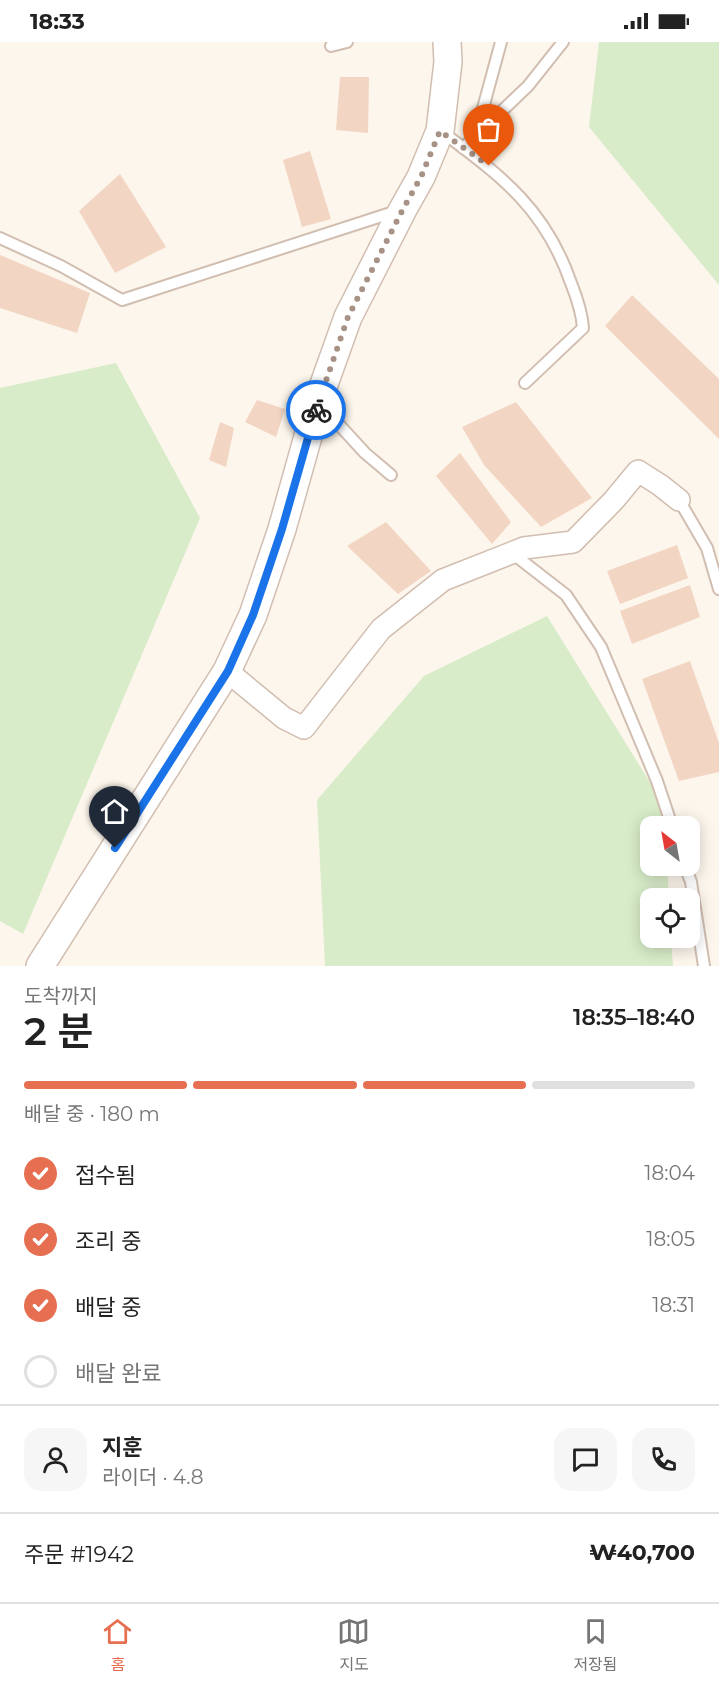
<!DOCTYPE html>
<html lang="ko">
<meta charset="utf-8">
<style>
body{margin:0;font-family:Montserrat,"Noto Sans KR",sans-serif;background:#f6f6f6;color:#222;height:100vh;display:flex;flex-direction:column;font-size:22px;white-space:nowrap}
*{box-sizing:border-box;margin:0}
p{font-size:20px;color:#767676}
.icon{flex:none;width:33px;height:33px;fill:none;stroke:currentColor;stroke-width:2;stroke-linecap:round;stroke-linejoin:round}
.map{position:relative;height:924px;overflow:hidden}
.drawer{display:flex;flex-direction:column;background:#fff;flex:1}
.drawer>*{flex:none}
.needle{width:39px;rotate:329deg}
.fabs{position:absolute;left:640px;top:774px;display:grid;gap:12px}
.fabs a{display:grid;place-items:center;width:60px;height:60px;border-radius:12px;background:#fff;box-shadow:0 3px 15px #0003;font-size:30px}
.pin{position:absolute;display:grid;place-items:center;width:51px;height:51px;color:#fff;margin:-62px -26px;border-radius:50% 50% 50% 0;rotate:-45deg;box-shadow:0 0 6px #0007}
.pin .icon{rotate:45deg}
.courier{position:absolute;display:grid;place-items:center;width:60px;height:60px;margin:-30px;border:4px solid #1a73e8;border-radius:50%;background:#fff;color:#222;box-shadow:0 2px 8px #0007}
.headline em{font-style:normal;font-weight:600}
.headline div{display:flex;flex-direction:column-reverse}
.headline{display:flex;align-items:center;justify-content:space-between;height:102px;padding:0 24px}
h1{font-size:39px;font-weight:600;line-height:45px}
.bar{display:grid;grid-template-columns:repeat(4,1fr);gap:9px 6px;align-content:center;height:72px;padding:0 24px}
.bar i{height:8px;border-radius:4px;background:#e0e0e0}
.bar .selected{background:#e76f51}
.bar p{grid-column:span 4}
.line{display:flex;align-items:center;gap:15px;padding:0 24px;border-top:2px solid #e0e0e0}
.line div{flex:1}
.round{display:grid;place-items:center;flex:none;width:63px;height:63px;border-radius:18px;background:#f6f6f6}
ol{padding:0 24px;list-style:none}
li{display:flex;align-items:center;gap:18px;height:66px}
li p{margin-inline-start:auto}
li .icon{padding:6px;border-radius:50%;background:#e76f51;color:#fff;stroke-width:4}
li:last-child{color:#767676}
li i{width:33px;height:33px;border:3px solid #e0e0e0;border-radius:50%}
.status{display:flex;justify-content:space-between;align-items:center;height:42px;padding:0 30px;background:#fff;direction:ltr}
.status svg{height:16px;fill:currentColor}
.tab-bar{display:flex;justify-content:space-around;align-items:center;height:84px;border-top:2px solid #e0e0e0;background:#fff;font-size:16px;color:#767676}
.tab-bar a{display:grid;justify-items:center;gap:3px}
.tab-bar .selected{color:#e76f51}
.map>svg:first-child{display:block}
.green{fill:#d8ecc9}
.building{fill:#f3d5c3}
.lines{fill:none;stroke-linecap:round;stroke-linejoin:round}
.service-casing{stroke:#d1beb0;stroke-width:14}
.minor-casing{stroke:#d1beb0;stroke-width:24}
.tertiary-casing{stroke:#d1beb0;stroke-width:30}
.service{stroke:#fff;stroke-width:10}
.minor{stroke:#fff;stroke-width:21}
.tertiary{stroke:#fff;stroke-width:27}
.done{stroke:#a89285;stroke-width:6;stroke-dasharray:0 10.8}
.route{stroke:#1a73e8;stroke-width:8}
</style>
<div class="status"><b>18:33</b><svg viewBox="0 0 49 12"><path d="M0 12V9h3v3zM5 12V6h3v6zM10 12V3h3v9zM15 12V0h3v12zM26 1h20v11H26zM47 4h2v5h-2z"/></svg></div>
<div class="map">
<svg width="719" height="924" viewBox="0 0 719 924">
<rect width="100%" height="100%" fill="#fdf6ec"/>
<g class="green">
<polygon points="599,0 719,0 719,243 589,85"/>
<polygon points="116,321 200,476 23,892 0,879 0,346"/>
<polygon points="547,574 664,763 665,784 651,784 651,824 667,824 669,856 651,856 651,896 671,896 673,924 325,924 317,758 424,634"/>
</g>
<g class="building">
<polygon points="340,35 369,35 368,91 336,88"/>
<polygon points="310,109 331,177 302,185 283,118"/>
<polygon points="120,132 166,205 115,231 79,169"/>
<polygon points="0,213 90,251 77,291 0,266"/>
<polygon points="632,253 719,337 719,397 605,284"/>
<polygon points="257,358 285,367 276,395 245,380"/>
<polygon points="516,360 592,456 541,485 484,423 462,385"/>
<polygon points="220,380 234,386 226,425 209,418"/>
<polygon points="460,411 511,480 492,502 436,434"/>
<polygon points="386,480 431,529 398,552 347,504"/>
<polygon points="677,503 688,536 620,562 607,529"/>
<polygon points="690,543 700,575 632,602 620,569"/>
<polygon points="690,619 719,701 719,730 679,739 642,637"/>
</g>
<g class="lines">
<defs>
<g id="service">
<polyline points="331,4 347,0"/>
<path d="M 441,89 C 502,135 545,166 571,241 C 577,256 582,270 583,286 L 525,341"/>
<polyline points="476,92 501,0"/>
<polyline points="463,106 528,44 563,0"/>
<polyline points="0,196 61,224 122,258 397,169"/>
<polyline points="320,362 365,411 391,433"/>
<polyline points="679,458 707,506 719,547"/>
<polyline points="512,511 566,553 601,605 657,739 672,784"/>
<polyline points="685,824 691,840 704,924"/>
</g>
<polyline id="minor" points="227,629 284,676 304,686 381,587 443,538 524,506 573,500 614,458 638,429 660,443 679,458"/>
<polyline id="tertiary" points="40,924 227,629 253,573 282,487 318,359 348,275 403,167 421,135 440,89 448,20 447,0"/>
</defs>
<use href="#service" class="service-casing"/>
<use href="#minor" class="minor-casing"/>
<use href="#tertiary" class="tertiary-casing"/>
<use href="#service" class="service"/>
<use href="#minor" class="minor"/>
<use href="#tertiary" class="tertiary"/>
</g>
<g class="lines">
<polyline class="done" points="316,368 348,275 403,167 421,135 440,89 489,124"/>
<polyline class="route" points="115,806 228,629 253,573 282,487 316,368"/>
</g>
</svg>
<div class="fabs">
<a><svg class="needle" viewBox="-14 -14 28 28"><path d="M0-13l5 13h-10z" fill="#e53935"/><path d="M0 13l5-13h-10z" fill="#767676"/></svg></a>
<a><svg class="icon" aria-label="locate" viewBox="0 0 24 24"><circle cx="12" cy="12" r="6"/><path d="M12 2v4M12 18v4M2 12h4M18 12h4"/></svg></a>
</div>
<div class="pin" style="left:489px;top:124px;background:#ea580c"><svg class="icon" aria-label="bag" viewBox="0 0 24 24"><path d="M5 8h14l-1 12H6zM9 8a3 3 0 0 1 6 0"/></svg></div>
<div class="pin" style="left:115px;top:806px;background:#1f2937"><svg class="icon" aria-label="home" viewBox="0 0 24 24"><path d="M3 11l9-7 9 7M6 9v11h12V9"/></svg></div>
<div class="courier" style="left:316px;top:368px"><svg class="icon" aria-label="bike" viewBox="0 0 24 24"><circle cx="6" cy="16" r="4"/><circle cx="18" cy="16" r="4"/><path d="M6 16l4-8h5l3 8M10 8l3 8H6M13 5h3"/></svg></div>
</div>
<section class="drawer">
<div class="headline"><div><h1>2 분</h1><p>도착까지</p></div><em>18:35–18:40</em></div>
<div class="bar"><i class="selected"></i><i class="selected"></i><i class="selected"></i><i></i><p>배달 중 · 180 m</p></div>
<ol>
<li><svg class="icon" aria-label="check" viewBox="0 0 24 24"><path d="M5 12l5 5 9-10"/></svg>접수됨<p>18:04</p></li>
<li><svg class="icon" aria-label="check" viewBox="0 0 24 24"><path d="M5 12l5 5 9-10"/></svg>조리 중<p>18:05</p></li>
<li><svg class="icon" aria-label="check" viewBox="0 0 24 24"><path d="M5 12l5 5 9-10"/></svg>배달 중<p>18:31</p></li>
<li><i></i>배달 완료</li>
</ol>
<div class="line" style="height:108px"><a class="round"><svg class="icon" aria-label="person" viewBox="0 0 24 24"><circle cx="12" cy="8" r="4"/><path d="M4 21q1-7 8-7t8 7"/></svg></a><div><b>지훈</b><p>라이더 · 4.8</p></div><a class="round"><svg class="icon" aria-label="chat" viewBox="0 0 24 24"><path d="M4 5h16v11H9l-5 4z"/></svg></a><a class="round"><svg class="icon" aria-label="phone" viewBox="0 0 24 24"><path d="M5 4h4l2 5-3 2q2 4 5 5l2-3 5 2v4C11 20 4 13 5 4z"/></svg></a></div>
<div class="line" style="height:78px"><div>주문 #1942</div><b>₩40,700</b></div>
</section>
<nav class="tab-bar">
<a class="selected"><svg class="icon" aria-label="home" viewBox="0 0 24 24"><path d="M3 11l9-7 9 7M6 9v11h12V9"/></svg>홈</a>
<a><svg class="icon" aria-label="map" viewBox="0 0 24 24"><path d="M3 6l6-2 6 2 6-2v14l-6 2-6-2-6 2zM9 4v14M15 6v14"/></svg>지도</a>
<a><svg class="icon" aria-label="saved" viewBox="0 0 24 24"><path d="M7 4h10v16l-5-4-5 4z"/></svg>저장됨</a>
</nav>
